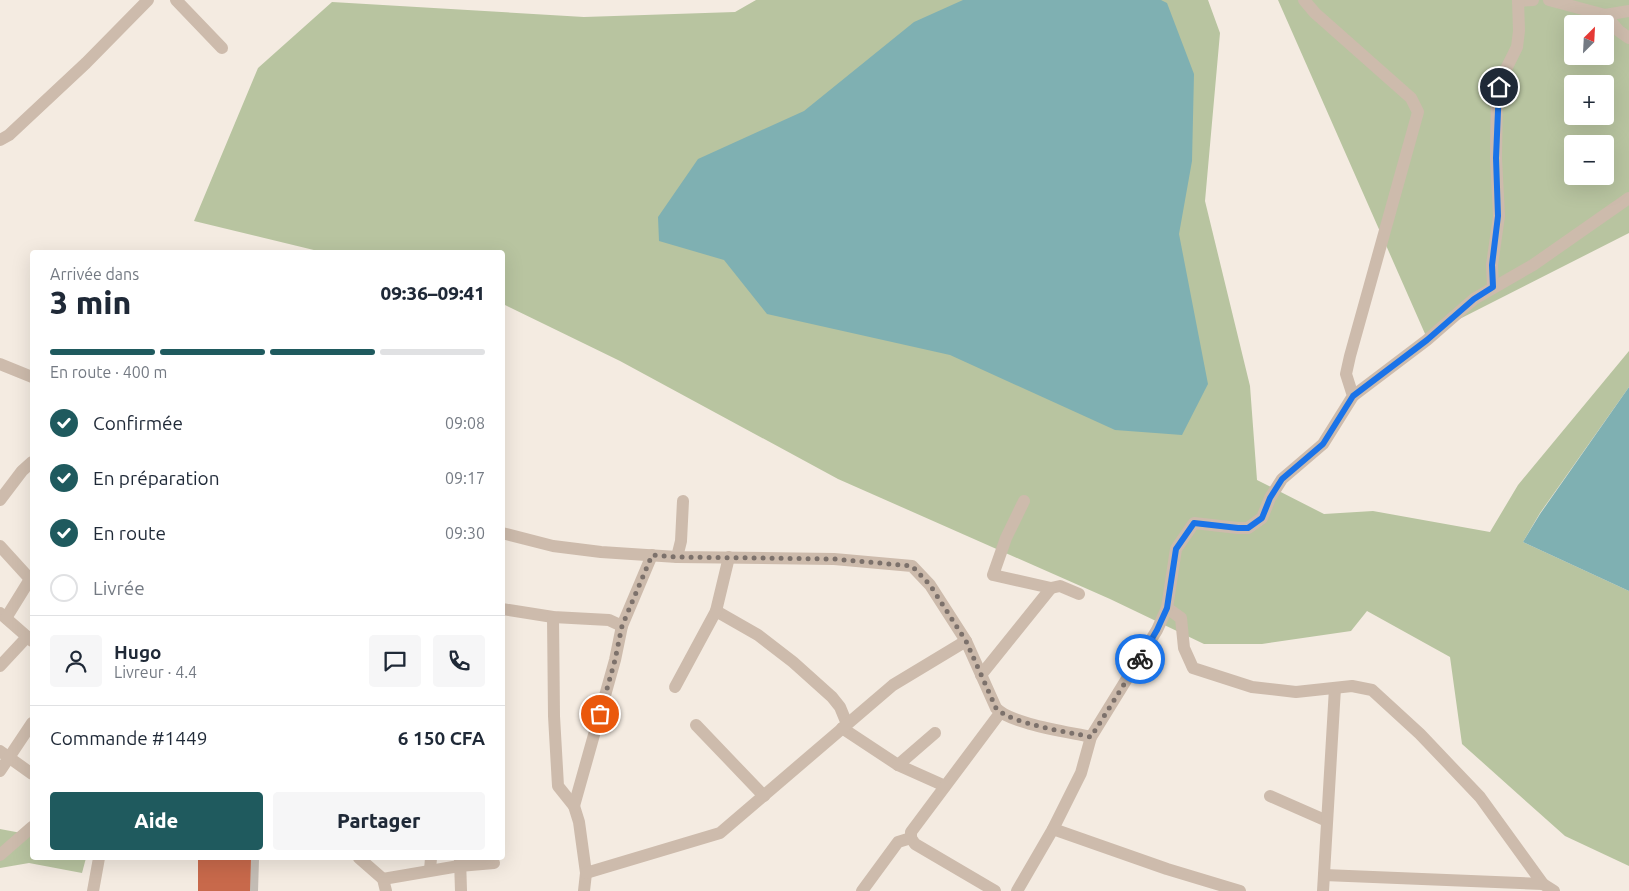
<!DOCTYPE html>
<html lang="fr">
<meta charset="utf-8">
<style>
body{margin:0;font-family:Ubuntu,sans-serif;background:#f6f6f7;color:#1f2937;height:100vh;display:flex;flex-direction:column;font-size:19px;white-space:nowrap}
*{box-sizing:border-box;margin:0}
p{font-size:16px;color:#747a83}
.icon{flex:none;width:28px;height:28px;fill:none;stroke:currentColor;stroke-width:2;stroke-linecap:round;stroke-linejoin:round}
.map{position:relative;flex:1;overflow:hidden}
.side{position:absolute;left:30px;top:250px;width:475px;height:610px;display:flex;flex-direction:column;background:#fff;border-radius:5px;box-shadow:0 5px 20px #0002}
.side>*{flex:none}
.needle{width:32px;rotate:24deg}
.tools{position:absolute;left:1564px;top:15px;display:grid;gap:10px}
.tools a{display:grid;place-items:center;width:50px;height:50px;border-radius:5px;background:#fff;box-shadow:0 5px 20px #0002;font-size:25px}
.pin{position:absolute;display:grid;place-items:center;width:42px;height:42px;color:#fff;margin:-21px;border:2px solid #fff;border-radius:50%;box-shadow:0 1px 5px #0007}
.courier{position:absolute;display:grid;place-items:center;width:50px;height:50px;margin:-25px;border:4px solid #1a73e8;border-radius:50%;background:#fff;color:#222;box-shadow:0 1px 6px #0007}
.summary em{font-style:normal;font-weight:800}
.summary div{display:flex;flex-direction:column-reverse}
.summary{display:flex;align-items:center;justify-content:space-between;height:85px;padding:0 20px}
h1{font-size:32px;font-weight:800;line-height:38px}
.bar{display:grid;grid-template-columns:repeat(4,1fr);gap:8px 5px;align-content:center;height:60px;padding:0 20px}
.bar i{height:6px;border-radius:4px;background:#e0e1e3}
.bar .active{background:#1f5a5e}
.bar p{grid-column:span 4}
.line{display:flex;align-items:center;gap:12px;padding:0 20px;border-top:1px solid #e0e1e3}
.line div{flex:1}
.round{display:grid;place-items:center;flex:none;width:52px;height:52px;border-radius:5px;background:#f6f6f7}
ol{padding:0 20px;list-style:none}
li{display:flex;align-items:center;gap:15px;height:55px}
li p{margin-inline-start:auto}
li .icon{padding:5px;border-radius:50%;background:#1f5a5e;color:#fff;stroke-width:4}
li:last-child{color:#747a83}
li i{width:28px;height:28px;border:2px solid #e0e1e3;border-radius:50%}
.button{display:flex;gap:10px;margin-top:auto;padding:10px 20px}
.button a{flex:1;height:58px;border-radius:5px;background:#1f5a5e;color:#fff;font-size:20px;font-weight:800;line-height:58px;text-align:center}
.button a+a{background:#f6f6f7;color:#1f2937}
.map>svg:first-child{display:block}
.green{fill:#b8c4a0;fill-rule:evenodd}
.water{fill:#7fb0b2}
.shadow{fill:#0003}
.building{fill:#c8694b}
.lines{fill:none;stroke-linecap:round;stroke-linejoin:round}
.street{stroke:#cdbbac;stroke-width:12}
.done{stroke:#7c716b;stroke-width:5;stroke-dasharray:0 9}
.route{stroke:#1a73e8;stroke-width:6}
</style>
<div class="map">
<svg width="1629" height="891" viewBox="0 0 1629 891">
<rect width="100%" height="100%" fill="#f4ebe1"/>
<g class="green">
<polygon points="756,0 1208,0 1220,33 1205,201 1250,386 1257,480 1324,514 1373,511 1490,532 1518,485 1629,351 1629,387 1540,513 1523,542 1629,591 1629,866 1565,836 1462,744 1450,657 1367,611 1351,631 1262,644 1204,644 1110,599 838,479 620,361 503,304 502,252 322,252 194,221 258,68 332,2 584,17 735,12"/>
<path d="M 1278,0 L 1629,0 L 1629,233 L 1426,336 ZM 1572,24 L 1605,24 L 1605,56 L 1572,56 ZM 1572,84 L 1605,84 L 1605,116 L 1572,116 ZM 1572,144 L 1605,144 L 1605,176 L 1572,176 Z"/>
<polygon points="0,829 32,835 32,858 86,858 82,873 29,863 0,868"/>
</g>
<g class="water">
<polygon points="963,0 1161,0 1167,3 1194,74 1192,161 1179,234 1208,384 1182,435 1115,430 950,355 767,314 724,260 659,241 658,217 698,159 804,111 914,22"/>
<polygon points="1629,387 1629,591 1523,542 1540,514"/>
</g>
<polygon class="shadow" points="200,858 255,858 259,860 258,891 199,891"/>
<polygon class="building" points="198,858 251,858 250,891 198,891"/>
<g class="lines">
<g class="street">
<polyline points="176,0 222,48"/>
<polyline points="1549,0 1605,15 1629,11"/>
<polyline points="1518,1 1533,0"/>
<polyline points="1605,15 1619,31 1629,38"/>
<polyline points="0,140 9,135 86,63 148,0"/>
<polyline points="1493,287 1492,265 1499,216 1496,158 1497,96 1501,79 1517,47 1519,31 1518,0"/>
<polyline points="0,364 32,377"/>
<polyline points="1353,396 1427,340 1474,299 1533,265 1629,198"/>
<polyline points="0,500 22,471 32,462"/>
<polyline points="1024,501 1006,538 993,575 1051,588 1060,586 1079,594"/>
<path d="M 502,533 L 553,546 L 601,552 L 677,557 L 834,559 L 912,566 L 930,585 L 966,641 L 996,708 C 1010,724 1069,732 1091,737"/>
<polyline points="0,546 30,579"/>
<polyline points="677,557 681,541 683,501"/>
<polyline points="1167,608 1181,618 1184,648 1193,668 1252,687 1296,692 1352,686 1372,690 1420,734 1480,797 1543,884"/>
<polyline points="502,609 553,617 609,620 622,626 615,660 574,806"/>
<polyline points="716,611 758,635 793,662 832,697 840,707 847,724"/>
<polyline points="0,613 32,641"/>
<polyline points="553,617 554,716 558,786 574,806 579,822 586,873 584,891"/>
<polyline points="6,618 32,576"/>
<polyline points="622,626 652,555"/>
<polyline points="0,666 27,637"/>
<polyline points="981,675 1051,588"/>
<polyline points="675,687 716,611 729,557"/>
<polyline points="696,725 764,796"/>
<polyline points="842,728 898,765 945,786"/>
<polyline points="0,751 32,774"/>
<polyline points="898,765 935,733"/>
<polyline points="0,771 32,723"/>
<polyline points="1270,796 1327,821"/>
<polyline points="1053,829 1167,869 1240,891"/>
<polyline points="0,855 32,827"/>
<polyline points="359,858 383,879 386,891"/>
<polyline points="460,859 461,891"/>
<polyline points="430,870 431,858"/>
<polyline points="586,873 720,833 893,685 966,641"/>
<polyline points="1324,875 1543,884 1554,891"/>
<polyline points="383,879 459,866 494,863"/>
<polyline points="93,891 99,858"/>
<polyline points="862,891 898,842 911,838"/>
<polyline points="995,891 915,844 911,838 911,832 1000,713"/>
<polyline points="1017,891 1053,829 1081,773 1091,737 1157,630 1167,608 1176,549 1194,523 1238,528 1248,528 1262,518 1270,498 1282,479 1323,444 1353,396 1346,374 1350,356 1418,112 1411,98 1315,13 1304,0"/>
<polyline points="1323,891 1335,688"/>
</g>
</g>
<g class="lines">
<path class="done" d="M 600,714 L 615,660 L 622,626 L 652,555 L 677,557 L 834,559 L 912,566 L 930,585 L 966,641 L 996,708 C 1010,724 1069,732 1091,737 L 1140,659"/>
<polyline class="route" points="1140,659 1157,630 1167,608 1176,549 1194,523 1238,528 1248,528 1262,518 1270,498 1282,479 1323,444 1353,396 1427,340 1474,299 1493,287 1492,265 1498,216 1496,158 1499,87"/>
</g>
</svg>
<div class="tools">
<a><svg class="needle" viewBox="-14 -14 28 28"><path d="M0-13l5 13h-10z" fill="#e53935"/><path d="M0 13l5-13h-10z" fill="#747a83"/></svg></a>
<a>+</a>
<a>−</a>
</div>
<div class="pin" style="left:600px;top:714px;background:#ea580c"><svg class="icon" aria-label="bag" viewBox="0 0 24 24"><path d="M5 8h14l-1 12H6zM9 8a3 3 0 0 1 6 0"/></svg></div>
<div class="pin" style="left:1499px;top:87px;background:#1f2937"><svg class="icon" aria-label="home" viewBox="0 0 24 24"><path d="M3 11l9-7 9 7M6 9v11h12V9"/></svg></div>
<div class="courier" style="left:1140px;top:659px"><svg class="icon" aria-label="bike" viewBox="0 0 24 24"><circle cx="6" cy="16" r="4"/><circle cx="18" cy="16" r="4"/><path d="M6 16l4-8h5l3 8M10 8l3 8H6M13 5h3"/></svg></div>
<section class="side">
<div class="summary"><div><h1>3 min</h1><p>Arrivée dans</p></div><em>09:36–09:41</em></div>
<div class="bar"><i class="active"></i><i class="active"></i><i class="active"></i><i></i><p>En route · 400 m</p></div>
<ol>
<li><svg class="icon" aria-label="check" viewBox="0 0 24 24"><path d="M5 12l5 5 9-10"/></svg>Confirmée<p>09:08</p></li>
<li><svg class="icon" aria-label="check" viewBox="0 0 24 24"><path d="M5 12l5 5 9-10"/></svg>En préparation<p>09:17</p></li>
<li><svg class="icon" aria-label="check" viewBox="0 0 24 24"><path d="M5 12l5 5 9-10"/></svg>En route<p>09:30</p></li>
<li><i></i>Livrée</li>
</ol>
<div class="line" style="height:90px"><a class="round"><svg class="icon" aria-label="person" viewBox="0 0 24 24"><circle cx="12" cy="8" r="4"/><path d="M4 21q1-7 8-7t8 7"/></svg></a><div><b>Hugo</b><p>Livreur · 4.4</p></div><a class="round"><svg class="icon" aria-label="chat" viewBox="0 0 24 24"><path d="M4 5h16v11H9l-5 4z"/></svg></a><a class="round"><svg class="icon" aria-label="phone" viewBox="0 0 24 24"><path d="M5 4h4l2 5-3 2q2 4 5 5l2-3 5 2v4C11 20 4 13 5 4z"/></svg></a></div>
<div class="line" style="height:65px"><div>Commande #1449</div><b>6 150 CFA</b></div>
<div class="button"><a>Aide</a><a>Partager</a></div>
</section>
</div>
